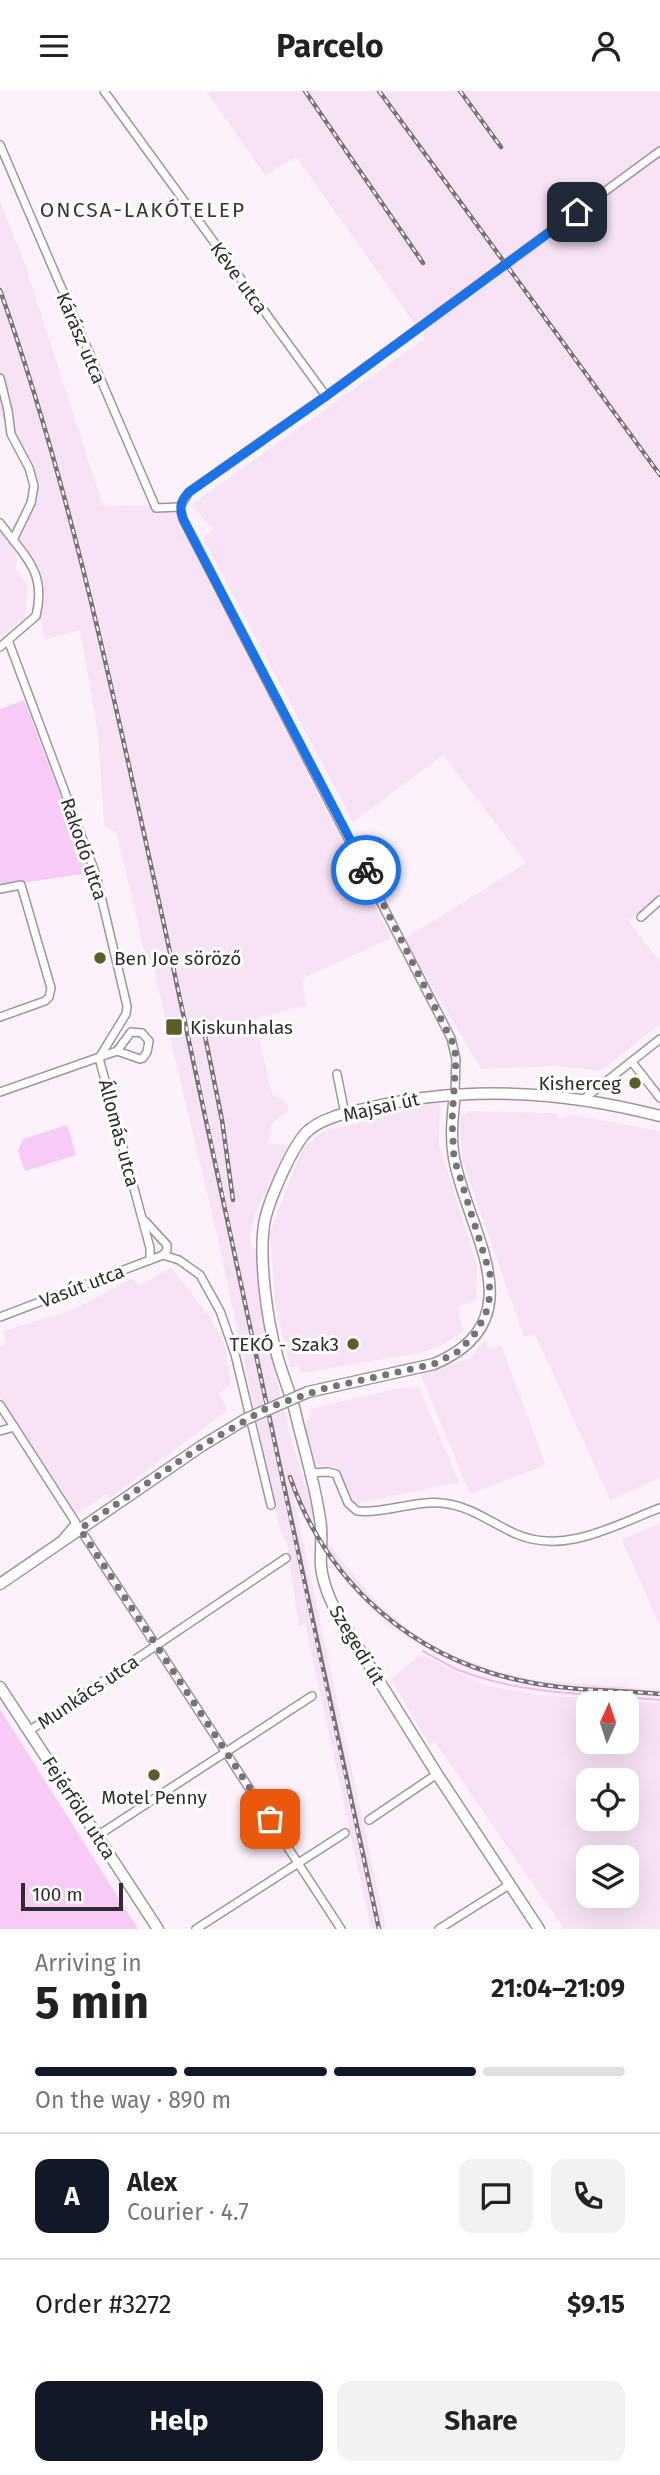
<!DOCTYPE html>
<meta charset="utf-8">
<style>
body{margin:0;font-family:"Fira Sans",sans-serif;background:#f2f2f2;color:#222;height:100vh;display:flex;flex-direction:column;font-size:26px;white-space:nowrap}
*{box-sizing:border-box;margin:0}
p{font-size:23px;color:#767676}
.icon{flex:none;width:38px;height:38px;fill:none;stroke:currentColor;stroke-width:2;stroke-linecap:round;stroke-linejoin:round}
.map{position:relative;height:1838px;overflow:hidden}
.details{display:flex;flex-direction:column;background:#fff;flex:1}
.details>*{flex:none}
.needle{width:46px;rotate:3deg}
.tools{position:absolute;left:576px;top:1600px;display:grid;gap:14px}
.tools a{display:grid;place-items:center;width:63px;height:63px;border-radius:14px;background:#fff;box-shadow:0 7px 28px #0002;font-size:35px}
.scale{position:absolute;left:21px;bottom:18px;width:102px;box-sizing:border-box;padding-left:7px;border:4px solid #302b2f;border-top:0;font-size:19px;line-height:24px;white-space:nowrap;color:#302b2f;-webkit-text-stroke:5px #fff;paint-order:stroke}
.pin{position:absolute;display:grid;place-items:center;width:60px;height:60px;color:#fff;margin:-30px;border-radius:14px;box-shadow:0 4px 10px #0006}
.courier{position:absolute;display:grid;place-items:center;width:70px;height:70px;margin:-35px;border:5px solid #1a73e8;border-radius:50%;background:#fff;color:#222;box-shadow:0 2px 9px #0007}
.head em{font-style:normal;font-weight:700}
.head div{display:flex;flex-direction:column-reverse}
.head{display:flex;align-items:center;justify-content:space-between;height:119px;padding:0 35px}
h1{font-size:46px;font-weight:700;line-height:52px}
.bar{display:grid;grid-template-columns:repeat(4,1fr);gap:10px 7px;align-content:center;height:84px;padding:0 35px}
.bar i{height:9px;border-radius:5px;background:#e0e0e0}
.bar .selected{background:#111827}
.bar p{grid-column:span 4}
.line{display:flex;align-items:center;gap:18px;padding:0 35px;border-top:2px solid #e0e0e0}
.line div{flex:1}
.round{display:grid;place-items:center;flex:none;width:74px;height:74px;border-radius:14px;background:#f2f2f2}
.action{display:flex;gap:14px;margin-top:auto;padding:14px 35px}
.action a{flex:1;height:80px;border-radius:14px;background:#111827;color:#fff;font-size:28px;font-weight:700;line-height:80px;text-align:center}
.action a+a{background:#f2f2f2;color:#222}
header{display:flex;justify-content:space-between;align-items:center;height:91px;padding:0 35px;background:#fff;font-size:32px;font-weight:700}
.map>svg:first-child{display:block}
.built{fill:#f7e3f5;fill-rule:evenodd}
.green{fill:#f7cbf5}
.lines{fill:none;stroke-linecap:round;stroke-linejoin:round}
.stream{stroke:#f7b5f4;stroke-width:2}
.minor-casing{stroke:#a0939f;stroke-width:10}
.major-casing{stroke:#a0939f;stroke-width:13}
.minor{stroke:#fff;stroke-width:7}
.major{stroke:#fff;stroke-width:10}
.rail-casing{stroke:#787177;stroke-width:4.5}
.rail{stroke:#fff;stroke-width:2;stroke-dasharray:5;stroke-linecap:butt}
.major-bridge-casing{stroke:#a0939f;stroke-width:13;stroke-linecap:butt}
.major-bridge{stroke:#fff;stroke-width:10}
.done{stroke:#787177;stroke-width:7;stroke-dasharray:0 12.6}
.route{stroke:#1a73e8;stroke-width:9}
.poi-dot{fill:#5d5d2a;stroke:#fff;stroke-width:2.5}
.labels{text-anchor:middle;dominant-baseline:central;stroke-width:6;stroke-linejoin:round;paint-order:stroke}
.street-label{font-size:19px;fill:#302b2f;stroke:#fff}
.poi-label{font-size:19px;fill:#302b2f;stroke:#fff;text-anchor:start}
.neighbourhood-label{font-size:21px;letter-spacing:2px;fill:#3d333d;stroke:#fff}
</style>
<header><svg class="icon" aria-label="menu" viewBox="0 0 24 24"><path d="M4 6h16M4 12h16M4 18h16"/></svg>Parcelo<svg class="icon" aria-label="person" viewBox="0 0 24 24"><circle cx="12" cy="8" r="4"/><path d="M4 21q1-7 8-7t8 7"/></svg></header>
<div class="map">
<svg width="660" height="1838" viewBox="0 0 660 1838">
<rect width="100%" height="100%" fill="#fdf2fc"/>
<g class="built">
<polygon points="206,0 660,0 660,803 628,830 660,870 660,933 601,980 557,975 481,978 404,848 526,772 443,664 353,731 203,447 213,438 191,414 425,247 296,66 265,84"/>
<polygon points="0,110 25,173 103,415 150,414 154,421 174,420 391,847 302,888 306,914 255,928 272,1003 288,1013 288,1020 272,1032 269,1052 288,1054 256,1121 250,1144 251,1155 257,1159 270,1262 290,1343 317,1435 326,1450 377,1512 408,1538 447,1562 494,1579 534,1589 660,1599 660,1606 559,1598 520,1593 464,1577 433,1562 392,1537 362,1510 329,1468 303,1427 293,1404 386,1838 371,1838 305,1532 299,1536 287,1451 280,1439 217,1144 151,867 146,868 117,742 104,734 98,642 80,539 45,549 40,529 40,480 18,450 34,416 37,391 32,374 12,339 0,324"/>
<polygon points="0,441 17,464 16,478 28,495 25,526 0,546"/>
<polygon points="440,1010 439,1053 477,1175 476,1209 459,1216 459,1225 464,1240 444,1253 424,1261 301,1282 300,1275 290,1276 275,1212 270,1141 302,1058 322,1041"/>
<polygon points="469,1020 556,1022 559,1028 573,1024 660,1040 660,1387 610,1409 535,1243 524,1246 463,1071 459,1027"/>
<polygon points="171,1176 209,1225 224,1252 231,1290 229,1295 219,1302 228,1319 110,1407 106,1403 77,1423 0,1306 0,1255 7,1252 3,1240 75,1218 132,1187 140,1195"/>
<polygon points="485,1248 489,1258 501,1254 546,1374 470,1403 420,1282 470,1267"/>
<polygon points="419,1296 459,1391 355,1413 337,1376 313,1374 303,1338 311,1323 309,1318 399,1297"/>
<polygon points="660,1432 660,1535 622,1449"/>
<path d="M 421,1563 L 462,1584 L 489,1595 L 510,1599 L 541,1604 L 660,1612 L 660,1838 L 564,1838 L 435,1651 L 429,1653 L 391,1588 ZM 588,1612 L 626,1612 L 626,1650 L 588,1650 ZM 588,1689 L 626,1689 L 626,1727 L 588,1727 ZM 588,1766 L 626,1766 L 626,1804 L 588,1804 Z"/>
</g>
<g class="green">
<polygon points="24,609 90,782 0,795 0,618"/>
<polygon points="67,1034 76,1064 25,1080 18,1060 23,1048"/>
<polygon points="0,1618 138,1838 0,1838"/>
</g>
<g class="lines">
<path class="stream" d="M 423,1560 C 434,1566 445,1573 456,1578 C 520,1604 593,1603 660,1609"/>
<defs>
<g id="minor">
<polyline points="104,0 326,305"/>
<polyline points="0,54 156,417 180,416"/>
<polyline points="0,287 8,320 11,343 29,377 34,395 31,412 13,449"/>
<polyline points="180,416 183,428 451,947 456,968 455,1002"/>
<polyline points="180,416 189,401 326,305 660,60"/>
<path d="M 0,432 C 24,465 47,480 36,525 L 0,556"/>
<polyline points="8,549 96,784 127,915 126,923 99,967"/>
<polyline points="0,798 21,794 51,897 49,906 45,910 0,926"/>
<polyline points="641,826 660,809"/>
<polyline points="99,967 150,1157 150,1169"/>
<polyline points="632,971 660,1007"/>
<polyline points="337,983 345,1023"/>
<polyline points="0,1001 117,960 131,941 142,942 149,950 147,961 143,967 140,968 117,960"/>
<polyline points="584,1008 660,948"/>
<polyline points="145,1130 167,1154 167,1159 163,1164"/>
<polyline points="163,1164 179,1169 200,1184 220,1220 235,1263 271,1414"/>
<polyline points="0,1226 163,1164"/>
<polyline points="0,1314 76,1432 63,1447"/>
<polyline points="0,1340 14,1336"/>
<path d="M 309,1382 L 328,1381 L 336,1383 L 348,1412 L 357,1420 C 385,1423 414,1409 442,1412 C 471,1415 491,1432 516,1443 C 565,1464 615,1434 660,1417"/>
<polyline points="80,1438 341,1838"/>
<polyline points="29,1640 286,1467"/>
<polyline points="369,1729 437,1683"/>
<polyline points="97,1745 312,1605"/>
<polyline points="196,1838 345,1742"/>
<polyline points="439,1838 509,1794"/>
</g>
<g id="major">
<path d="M 308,1301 L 434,1273 C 538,1229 467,1140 454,1067 C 450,1045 453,1023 455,1002"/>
<polyline points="0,1493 203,1354 246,1328"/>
<polyline points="0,1596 158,1838"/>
<path d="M 539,1838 L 437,1683 L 341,1529 C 331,1512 323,1495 321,1475 C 320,1459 323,1443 320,1428 C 315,1392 303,1355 295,1320 C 290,1301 282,1283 277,1264 C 267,1230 259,1169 264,1134 C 267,1113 293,1052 309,1039 C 324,1026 348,1022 368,1017 C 464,994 564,1000 660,1025"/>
</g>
</defs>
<use href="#minor" class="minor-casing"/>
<use href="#major" class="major-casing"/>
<use href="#minor" class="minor"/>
<use href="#major" class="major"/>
<defs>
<g id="rail">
<polyline points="305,0 423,172"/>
<polyline points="379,0 660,384"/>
<polyline points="460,0 501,56"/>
<path d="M 0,199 C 73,404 116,617 163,829 C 237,1165 304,1502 379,1838"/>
<polyline points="203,935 222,1029 233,1109"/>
<path d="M 290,1386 C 328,1495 416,1570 528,1591 C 571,1600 616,1599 660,1603"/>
</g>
</defs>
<use href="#rail" class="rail-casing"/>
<use href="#rail" class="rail"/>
<defs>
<polyline id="major-bridge" points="246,1328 308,1301"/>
</defs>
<use href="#major-bridge" class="major-bridge-casing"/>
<use href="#major-bridge" class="major-bridge"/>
</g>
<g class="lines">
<polyline class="done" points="270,1728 80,1438 203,1354 267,1317 322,1298 434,1273 459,1260 474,1244 485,1225 489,1211 490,1183 454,1067 452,1030 456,968 454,954 366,779"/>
<path class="route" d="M 366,779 L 183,428 C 179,417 180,410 189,401 L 326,305 L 577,121"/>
</g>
<g class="poi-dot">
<circle cx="100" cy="867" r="7"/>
<rect x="165" y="927" width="18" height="18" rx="3.5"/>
<circle cx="635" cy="992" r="7"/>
<circle cx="353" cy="1253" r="7"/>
<circle cx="154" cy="1684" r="7"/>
</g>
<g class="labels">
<g class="street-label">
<text transform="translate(239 187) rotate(54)">Kéve utca</text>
<text transform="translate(81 247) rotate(67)">Kárász utca</text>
<text transform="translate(84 758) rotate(71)">Rakodó utca</text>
<text transform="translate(381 1016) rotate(-13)">Majsai út</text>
<text transform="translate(119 1042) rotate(75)">Állomás utca</text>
<text transform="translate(82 1195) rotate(-21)">Vasút utca</text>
<text transform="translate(357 1554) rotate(59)">Szegedi út</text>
<text transform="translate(88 1601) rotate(-34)">Munkács utca</text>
<text transform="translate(79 1717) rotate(57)">Fejérföld utca</text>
</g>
<g class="poi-label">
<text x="114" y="867">Ben Joe söröző</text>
<text x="190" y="936">Kiskunhalas</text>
<text x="621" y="992" text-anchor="end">Kisherceg</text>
<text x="339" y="1253" text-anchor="end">TEKÓ - Szak3</text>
<text x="154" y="1706" text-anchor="middle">Motel Penny</text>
</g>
<g class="neighbourhood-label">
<text x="143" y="119">ONCSA-LAKÓTELEP</text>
</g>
</g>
</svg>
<div class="tools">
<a><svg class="needle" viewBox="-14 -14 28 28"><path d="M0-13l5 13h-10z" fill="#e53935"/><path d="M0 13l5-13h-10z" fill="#767676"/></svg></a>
<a><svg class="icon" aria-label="locate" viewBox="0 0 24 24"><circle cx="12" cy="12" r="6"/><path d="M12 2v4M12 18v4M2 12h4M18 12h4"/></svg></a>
<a><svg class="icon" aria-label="layers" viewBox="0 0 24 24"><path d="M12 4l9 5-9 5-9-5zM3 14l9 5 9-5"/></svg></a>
</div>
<div class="scale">100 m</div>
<div class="pin" style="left:270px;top:1728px;background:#ea580c"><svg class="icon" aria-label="bag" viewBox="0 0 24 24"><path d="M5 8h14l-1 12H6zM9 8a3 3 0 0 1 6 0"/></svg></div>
<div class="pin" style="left:577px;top:121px;background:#1f2937"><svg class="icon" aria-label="home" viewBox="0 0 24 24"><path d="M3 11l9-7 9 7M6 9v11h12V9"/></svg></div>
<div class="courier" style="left:366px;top:779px"><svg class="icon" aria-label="bike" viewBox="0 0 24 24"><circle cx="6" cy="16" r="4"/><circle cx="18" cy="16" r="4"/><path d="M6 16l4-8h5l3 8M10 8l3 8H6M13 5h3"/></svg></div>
</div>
<section class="details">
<div class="head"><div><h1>5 min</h1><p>Arriving in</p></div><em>21:04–21:09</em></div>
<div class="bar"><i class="selected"></i><i class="selected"></i><i class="selected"></i><i></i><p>On the way · 890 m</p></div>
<div class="line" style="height:126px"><b class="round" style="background:#111827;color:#fff">A</b><div><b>Alex</b><p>Courier · 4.7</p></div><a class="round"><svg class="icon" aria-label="chat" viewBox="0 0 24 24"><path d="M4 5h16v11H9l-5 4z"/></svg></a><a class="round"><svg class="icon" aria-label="phone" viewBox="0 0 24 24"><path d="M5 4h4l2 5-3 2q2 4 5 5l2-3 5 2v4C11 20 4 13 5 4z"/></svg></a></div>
<div class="line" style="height:91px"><div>Order #3272</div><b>$9.15</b></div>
<div class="action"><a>Help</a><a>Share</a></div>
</section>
